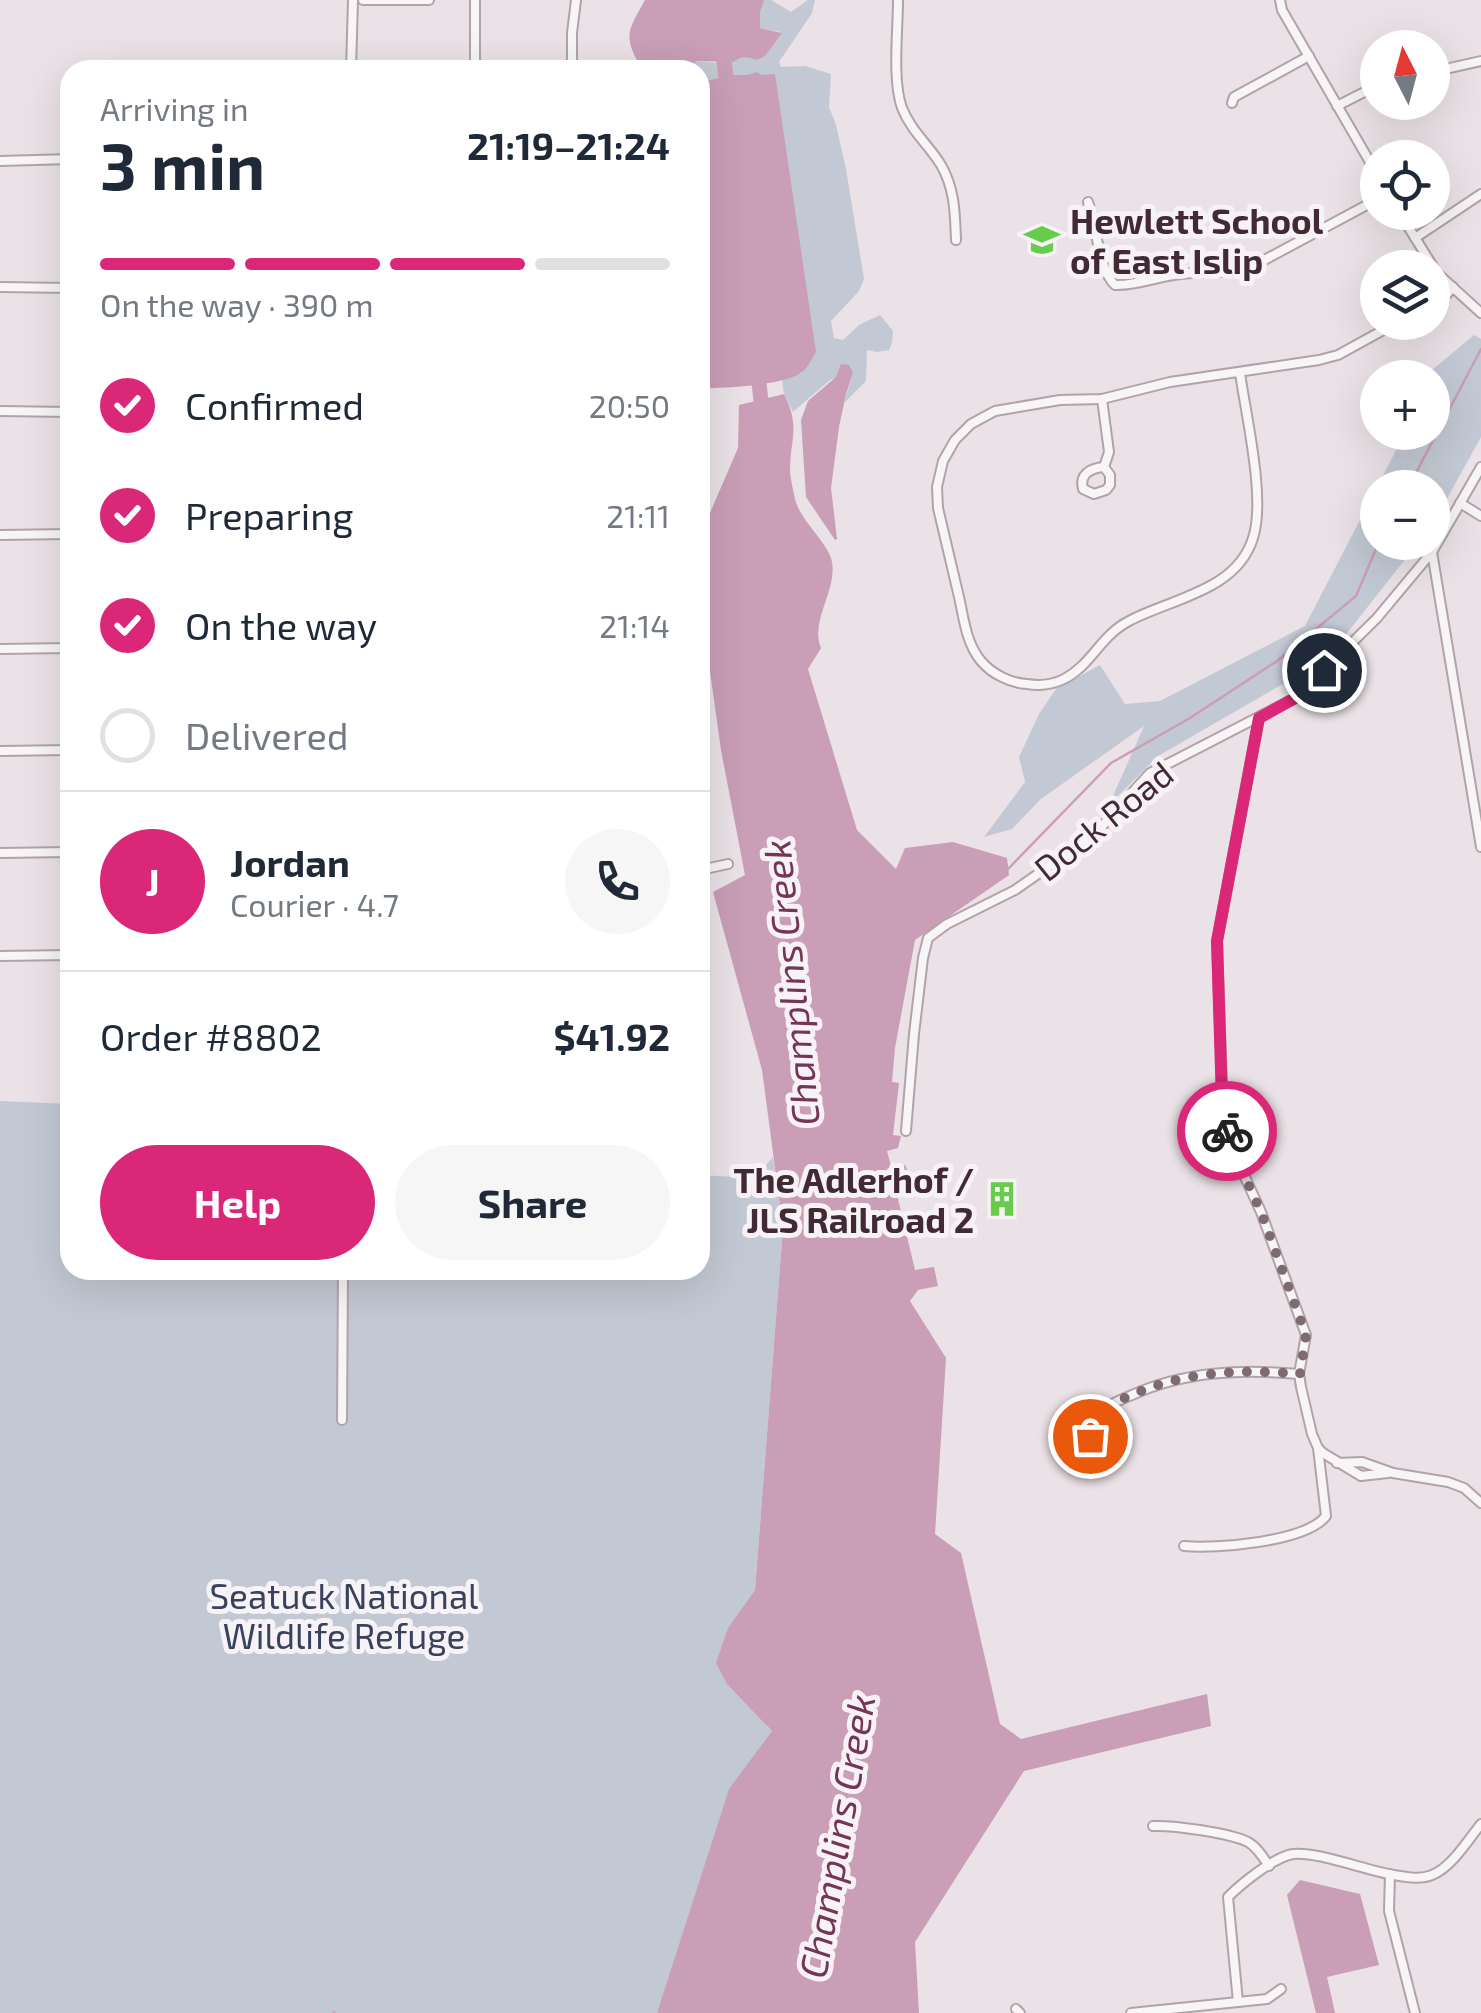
<!DOCTYPE html>
<meta charset="utf-8">
<style>
body{margin:0;font-family:"Exo 2",sans-serif;background:#f6f6f7;color:#1f2937;height:100vh;display:flex;flex-direction:column;font-size:38px;white-space:nowrap}
*{box-sizing:border-box;margin:0}
p{font-size:32px;color:#747a83}
.icon{flex:none;width:55px;height:55px;fill:none;stroke:currentColor;stroke-width:2;stroke-linecap:round;stroke-linejoin:round}
.map{position:relative;flex:1;overflow:hidden}
.panel{position:absolute;left:60px;top:60px;width:650px;height:1220px;display:flex;flex-direction:column;background:#fff;border-radius:30px;box-shadow:0 10px 40px #0002}
.panel>*{flex:none}
.needle{width:65px;rotate:354deg}
.tools{position:absolute;left:1360px;top:30px;display:grid;gap:20px}
.tools a{display:grid;place-items:center;width:90px;height:90px;border-radius:50%;background:#fff;box-shadow:0 10px 40px #0002;font-size:50px}
.pin{position:absolute;display:grid;place-items:center;width:85px;height:85px;color:#fff;margin:-42px;border:5px solid #fff;border-radius:50%;box-shadow:0 2px 10px #0007}
.courier{position:absolute;display:grid;place-items:center;width:100px;height:100px;margin:-50px;border:8px solid #db2777;border-radius:50%;background:#fff;color:#222;box-shadow:0 2px 12px #0007}
.overview em{font-style:normal;font-weight:700}
.overview div{display:flex;flex-direction:column-reverse}
.overview{display:flex;align-items:center;justify-content:space-between;height:170px;padding:0 40px}
h1{font-size:65px;font-weight:700;line-height:75px}
.bar{display:grid;grid-template-columns:repeat(4,1fr);gap:15px 10px;align-content:center;height:120px;padding:0 40px}
.bar i{height:12px;border-radius:8px;background:#e0e1e3}
.bar .on{background:#db2777}
.bar p{grid-column:span 4}
.line{display:flex;align-items:center;gap:25px;padding:0 40px;border-top:2px solid #e0e1e3}
.line div{flex:1}
.round{display:grid;place-items:center;flex:none;width:105px;height:105px;border-radius:52px;background:#f6f6f7}
ol{padding:0 40px;list-style:none}
li{display:flex;align-items:center;gap:30px;height:110px}
li p{margin-inline-start:auto}
li .icon{padding:10px;border-radius:50%;background:#db2777;color:#fff;stroke-width:4}
li:last-child{color:#747a83}
li i{width:55px;height:55px;border:5px solid #e0e1e3;border-radius:50%}
.primary-button{display:flex;gap:20px;margin-top:auto;padding:20px 40px}
.primary-button a{flex:1;height:115px;border-radius:60px;background:#db2777;color:#fff;font-size:40px;font-weight:700;line-height:115px;text-align:center}
.primary-button a+a{background:#f6f6f7;color:#1f2937}
.map>svg:first-child{display:block}
.green{fill:#c3c9d4}
.water{fill:#c99eb6}
.lines{fill:none;stroke-linecap:round;stroke-linejoin:round}
.stream{stroke:#c99eb6;stroke-width:2.5}
.river{stroke:#c99eb6;stroke-width:15}
.street-casing{stroke:#b1a3aa;stroke-width:12}
.street{stroke:#f8f5f6;stroke-width:8}
.done{stroke:#7d6a73;stroke-width:10;stroke-dasharray:0 18}
.route{stroke:#db2777;stroke-width:12}
.labels{text-anchor:middle;dominant-baseline:central;stroke-width:10;stroke-linejoin:round;paint-order:stroke}
.poi-label{font-size:35px;font-weight:bold;fill:#422a35;stroke:#f7f2f5;text-anchor:start}
.street-label{font-size:35px;fill:#422a35;stroke:#f7f2f5}
.park-label{font-size:35px;fill:#38425d;stroke:#f7f2f5}
.water-label{font-size:38px;font-style:italic;fill:#753556;stroke:#f7f2f5}
</style>
<div class="map">
<svg width="1481" height="2013" viewBox="0 0 1481 2013">
<rect width="100%" height="100%" fill="#eae2e6"/>
<g class="green">
<polygon points="764,0 771,0 791,12 808,0 815,0 812,13 779,62 781,67 805,66 831,74 829,107 836,125 846,169 864,279 859,291 831,321 834,338 843,340 859,325 880,315 893,331 892,343 889,350 877,352 867,350 866,381 844,403 853,373 830,380 793,412 784,394 782,379 802,373 747,77 726,76 711,82 700,80 700,70 632,70 638,62 682,66 696,61 718,63 747,56 757,60 781,32 760,28 760,13"/>
<polygon points="1474,335 1481,339 1481,437 1433,524 1432,488 1378,488 1378,542 1418,543 1344,637 1281,685 1158,756 1109,805 1144,726 1041,799 1012,829 984,837 1025,782 1019,757 1039,714 1056,689 1100,665 1125,704 1160,701 1305,626 1405,433 1432,432 1432,378 1429,377 1432,370"/>
<polygon points="0,1101 70,1104 70,1270 700,1270 700,1175 755,1178 773,1157 783,1228 755,1590 729,1628 766,1725 772,1731 763,1744 657,2013 0,2013"/>
</g>
<g class="water">
<path d="M 645,0 L 764,0 L 760,13 L 760,28 L 782,33 L 765,56 L 757,60 C 748,57 742,55 734,62 L 697,61 L 688,66 L 682,66 L 638,62 C 622,34 631,26 645,0 Z"/>
<path d="M 757,72 L 761,75 L 775,74 L 816,352 C 812,358 808,368 802,372 C 787,385 721,389 700,388 L 700,80 C 713,82 720,76 732,75 C 742,75 747,76 757,72 Z"/>
<polygon points="841,364 849,365 853,373 846,394 839,427 831,488 837,539 835,540 806,497 801,420 808,401 836,377"/>
<path d="M 784,394 C 800,426 791,436 790,468 C 790,478 793,489 795,499 C 800,520 825,540 831,558 C 840,588 809,619 821,648 L 808,669 L 857,830 L 896,869 L 905,848 L 953,842 L 1007,858 L 1009,875 L 915,940 L 895,1048 L 892,1082 L 899,1083 L 893,1135 L 901,1136 L 898,1148 L 887,1151 L 891,1166 L 886,1170 L 888,1174 L 905,1165 L 909,1173 L 892,1184 L 898,1199 L 915,1270 L 934,1267 L 938,1286 L 918,1290 L 910,1301 L 946,1358 L 935,1534 L 961,1553 L 1000,1724 L 1021,1739 L 1207,1694 L 1211,1726 L 1024,1771 L 915,1942 L 919,2013 L 657,2013 L 729,1789 L 772,1731 L 727,1684 L 716,1663 L 728,1628 L 755,1590 L 783,1228 L 762,1070 L 713,892 L 745,875 L 721,750 L 700,600 L 700,536 L 738,448 L 739,405 Z"/>
<polygon points="1300,1880 1360,1894 1379,1965 1327,1977 1335,2013 1316,2013 1287,1895"/>
</g>
<g class="lines">
<g class="stream">
<polyline points="1408,488 1481,349"/>
<polyline points="1008,869 1111,763 1190,718 1277,661 1356,596 1379,542"/>
<polyline points="334,2013 334,2012"/>
</g>
<g class="river">
<polyline points="722,43 728,95"/>
<polyline points="757,366 763,418"/>
</g>
<defs>
<g id="street">
<polyline points="363,0 429,0"/>
<path d="M 898,0 C 898,31 892,80 902,108 C 911,131 929,145 941,165 C 955,189 955,214 956,240"/>
<polyline points="1280,0 1282,10 1378,176"/>
<polyline points="351,70 353,0"/>
<polyline points="475,70 475,0"/>
<polyline points="572,70 572,33 576,0"/>
<polyline points="1432,72 1481,61"/>
<polyline points="1232,103 1234,97 1309,56"/>
<polyline points="1337,106 1378,85"/>
<polyline points="0,161 70,159"/>
<path d="M 1088,202 C 1097,226 1098,269 1115,285 C 1138,286 1158,276 1181,274 C 1209,271 1225,274 1255,265 L 1378,199"/>
<polyline points="1399,212 1437,273 1481,313"/>
<polyline points="1415,238 1481,194"/>
<polyline points="0,287 70,288"/>
<polyline points="1432,302 1446,295 1453,287"/>
<path d="M 1240,373 C 1246,416 1266,499 1253,538 C 1237,590 1174,598 1131,620 C 1100,635 1093,664 1064,679 C 1052,685 1040,686 1027,684 C 1010,683 992,674 981,661 C 966,643 964,619 959,597 C 952,568 945,538 938,508 L 937,487 L 943,461 L 955,440 L 971,424 L 995,411 L 1060,400 L 1102,399 L 1170,382 L 1319,360 L 1338,355 L 1398,322"/>
<path d="M 1102,399 L 1109,452 L 1104,467 L 1110,475 L 1110,485 L 1106,490 L 1094,494 L 1083,489 C 1079,474 1091,468 1104,467"/>
<polyline points="0,411 70,412"/>
<polyline points="1460,503 1481,516"/>
<polyline points="0,535 70,534"/>
<polyline points="1432,552 1481,847"/>
<polyline points="0,649 70,648"/>
<polyline points="0,751 70,750"/>
<polyline points="0,853 70,852"/>
<polyline points="700,870 728,864"/>
<polyline points="0,956 70,955"/>
<polyline points="906,1131 914,1034 923,958 928,938 947,924 1015,890 1095,834 1150,773 1297,697 1377,618 1432,552 1481,467"/>
<polyline points="342,1420 343,1270"/>
<path d="M 1091,1436 C 1093,1428 1094,1421 1099,1415 C 1107,1405 1120,1400 1132,1395 C 1185,1371 1242,1369 1299,1374"/>
<polyline points="1318,1448 1323,1453 1361,1476 1388,1473"/>
<polyline points="1337,1463 1362,1462 1393,1473 1448,1482 1464,1488 1481,1503"/>
<path d="M 1184,1546 C 1216,1549 1306,1542 1326,1516 L 1318,1448 L 1312,1434 L 1301,1387 L 1299,1374 L 1306,1335 L 1261,1212 L 1233,1151 L 1223,1114 L 1217,941 L 1259,718"/>
<path d="M 1153,1826 C 1173,1825 1230,1833 1248,1842 C 1257,1847 1263,1857 1269,1866"/>
<polyline points="1390,1874 1389,1911 1415,2013"/>
<path d="M 1238,2002 L 1228,1897 C 1241,1884 1274,1857 1293,1854 C 1317,1851 1367,1871 1394,1875 C 1406,1877 1420,1880 1432,1875 C 1452,1867 1468,1840 1481,1824"/>
<polyline points="1016,2009 1020,2013"/>
<polyline points="1131,2013 1267,1999 1281,1989"/>
</g>
</defs>
<use href="#street" class="street-casing"/>
<use href="#street" class="street"/>
</g>
<g class="lines">
<path class="done" d="M 1090,1436 C 1093,1428 1094,1421 1099,1415 C 1107,1405 1120,1400 1132,1395 C 1185,1371 1242,1369 1300,1374 L 1306,1335 L 1261,1212 L 1233,1151 L 1227,1131"/>
<polyline class="route" points="1227,1131 1222,1102 1217,941 1259,718 1297,697 1324,670"/>
</g>
<defs>
<symbol id="school-bare" viewBox="-9 -9 18 18"><path d="M0-5L7-2L0 1L-7-2ZM-4 1L0 2.5L4 1V4Q0 6-4 4Z" fill="#67cc4a" stroke="#f7f2f5" stroke-width="2.5" paint-order="stroke"/></symbol>
<symbol id="building-bare" viewBox="-9 -9 18 18"><path d="M-4-6H4V6H1V3H-1V6H-4ZM-2.5-4.3h1.7v1.8h-1.7ZM.8-4.3h1.7v1.8H.8ZM-2.5-1h1.7V.8h-1.7ZM.8-1h1.7V.8H.8Z" fill="#67cc4a" stroke="#f7f2f5" stroke-width="2.5" paint-order="stroke"/></symbol>
</defs>
<g fill-rule="evenodd">
<use href="#school-bare" x="1017" y="215" width="50" height="50"/>
<use href="#building-bare" x="977" y="1174" width="50" height="50"/>
</g>
<g class="labels">
<g class="poi-label">
<text x="1070" y="220">Hewlett School<tspan x="1070" dy="40">of East Islip</tspan></text>
<text x="974" y="1179" text-anchor="end">The Adlerhof /<tspan x="974" dy="40">JLS Railroad 2</tspan></text>
</g>
<g class="street-label">
<text transform="translate(1103 820) rotate(-39)">Dock Road</text>
</g>
<g class="park-label">
<text x="344" y="1595">Seatuck National<tspan x="344" dy="40">Wildlife Refuge</tspan></text>
</g>
<g class="water-label">
<text transform="translate(790 983) rotate(-96)">Champlins Creek</text>
<text transform="translate(836 1836) rotate(-80)">Champlins Creek</text>
</g>
</g>
</svg>
<div class="tools">
<a><svg class="needle" viewBox="-14 -14 28 28"><path d="M0-13l5 13h-10z" fill="#e53935"/><path d="M0 13l5-13h-10z" fill="#747a83"/></svg></a>
<a><svg class="icon" aria-label="locate" viewBox="0 0 24 24"><circle cx="12" cy="12" r="6"/><path d="M12 2v4M12 18v4M2 12h4M18 12h4"/></svg></a>
<a><svg class="icon" aria-label="layers" viewBox="0 0 24 24"><path d="M12 4l9 5-9 5-9-5zM3 14l9 5 9-5"/></svg></a>
<a>+</a>
<a>−</a>
</div>
<div class="pin" style="left:1090px;top:1436px;background:#ea580c"><svg class="icon" aria-label="bag" viewBox="0 0 24 24"><path d="M5 8h14l-1 12H6zM9 8a3 3 0 0 1 6 0"/></svg></div>
<div class="pin" style="left:1324px;top:670px;background:#1f2937"><svg class="icon" aria-label="home" viewBox="0 0 24 24"><path d="M3 11l9-7 9 7M6 9v11h12V9"/></svg></div>
<div class="courier" style="left:1227px;top:1131px"><svg class="icon" aria-label="bike" viewBox="0 0 24 24"><circle cx="6" cy="16" r="4"/><circle cx="18" cy="16" r="4"/><path d="M6 16l4-8h5l3 8M10 8l3 8H6M13 5h3"/></svg></div>
<section class="panel">
<div class="overview"><div><h1>3 min</h1><p>Arriving in</p></div><em>21:19–21:24</em></div>
<div class="bar"><i class="on"></i><i class="on"></i><i class="on"></i><i></i><p>On the way · 390 m</p></div>
<ol>
<li><svg class="icon" aria-label="check" viewBox="0 0 24 24"><path d="M5 12l5 5 9-10"/></svg>Confirmed<p>20:50</p></li>
<li><svg class="icon" aria-label="check" viewBox="0 0 24 24"><path d="M5 12l5 5 9-10"/></svg>Preparing<p>21:11</p></li>
<li><svg class="icon" aria-label="check" viewBox="0 0 24 24"><path d="M5 12l5 5 9-10"/></svg>On the way<p>21:14</p></li>
<li><i></i>Delivered</li>
</ol>
<div class="line" style="height:180px"><b class="round" style="background:#db2777;color:#fff">J</b><div><b>Jordan</b><p>Courier · 4.7</p></div><a class="round"><svg class="icon" aria-label="phone" viewBox="0 0 24 24"><path d="M5 4h4l2 5-3 2q2 4 5 5l2-3 5 2v4C11 20 4 13 5 4z"/></svg></a></div>
<div class="line" style="height:130px"><div>Order #8802</div><b>$41.92</b></div>
<div class="primary-button"><a>Help</a><a>Share</a></div>
</section>
</div>
